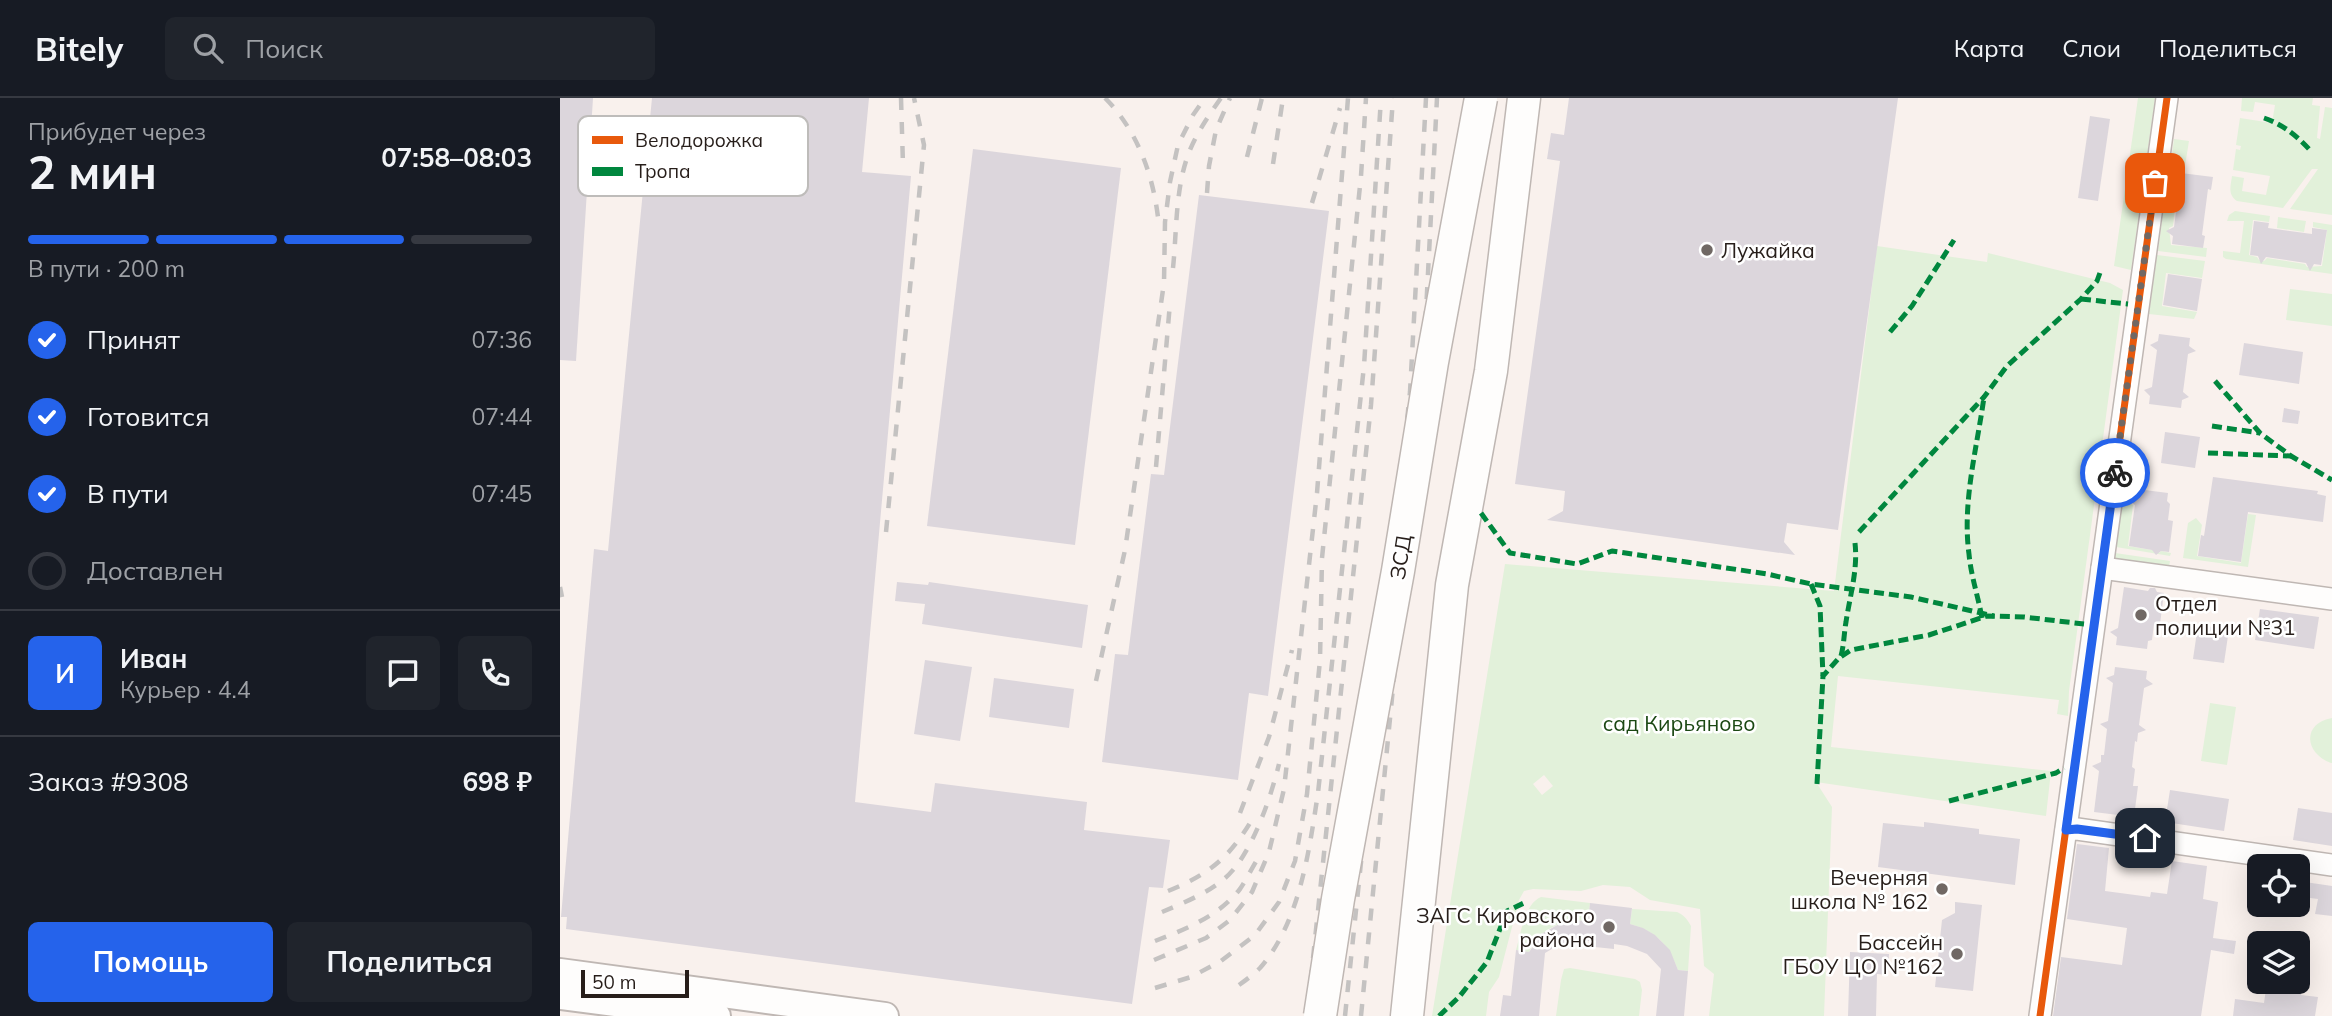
<!DOCTYPE html>
<html lang="ru">
<meta charset="utf-8">
<style>
body{margin:0;font-family:Mulish,sans-serif;background:#20242c;color:#f1f3f6;height:100vh;display:flex;flex-direction:column;font-size:26px;white-space:nowrap}
*{box-sizing:border-box;margin:0}
p{font-size:23px;color:#9ea1a6}
.icon{flex:none;width:38px;height:38px;fill:none;stroke:currentColor;stroke-width:2;stroke-linecap:round;stroke-linejoin:round}
.map{position:relative;flex:1;overflow:hidden}
.drawer{display:flex;flex-direction:column;background:#171b24;width:560px}
.drawer>*{flex:none}
.fabs{position:absolute;left:1687px;top:756px;display:grid;gap:14px}
.fabs a{display:grid;place-items:center;width:63px;height:63px;border-radius:10px;background:#171b24;box-shadow:0 7px 28px #0002;font-size:35px}
.scale{position:absolute;left:21px;bottom:18px;width:108px;box-sizing:border-box;padding-left:7px;border:4px solid #271e1a;border-top:0;font-size:19px;line-height:24px;white-space:nowrap;color:#271e1a;-webkit-text-stroke:5px #fff;paint-order:stroke}
.pin{position:absolute;display:grid;place-items:center;width:60px;height:60px;color:#fff;margin:-30px;border-radius:14px;box-shadow:0 4px 10px #0006}
.courier{position:absolute;display:grid;place-items:center;width:70px;height:70px;margin:-35px;border:5px solid #2563eb;border-radius:50%;background:#fff;color:#222;box-shadow:0 2px 9px #0007}
.overview em{font-style:normal;font-weight:700}
.overview div{display:flex;flex-direction:column-reverse}
.overview{display:flex;align-items:center;justify-content:space-between;height:119px;padding:0 28px}
h1{font-size:46px;font-weight:700;line-height:52px}
.bar{display:grid;grid-template-columns:repeat(4,1fr);gap:10px 7px;align-content:center;height:84px;padding:0 28px}
.bar i{height:9px;border-radius:5px;background:#363941}
.bar .current{background:#2563eb}
.bar p{grid-column:span 4}
.line{display:flex;align-items:center;gap:18px;padding:0 28px;border-top:2px solid #363941}
.line div{flex:1}
.round{display:grid;place-items:center;flex:none;width:74px;height:74px;border-radius:10px;background:#20242c}
ol{padding:0 28px;list-style:none}
li{display:flex;align-items:center;gap:21px;height:77px}
li p{margin-inline-start:auto}
li .icon{padding:7px;border-radius:50%;background:#2563eb;color:#fff;stroke-width:4}
li:last-child{color:#9ea1a6}
li i{width:38px;height:38px;border:4px solid #363941;border-radius:50%}
.cta{display:flex;gap:14px;margin-top:auto;padding:14px 28px}
.cta a{flex:1;height:80px;border-radius:10px;background:#2563eb;color:#fff;font-size:28px;font-weight:700;line-height:80px;text-align:center}
.cta a+a{background:#20242c;color:#f1f3f6}
header{display:flex;align-items:center;gap:42px;box-sizing:border-box;height:98px;padding:0 35px;background:#171b24;border-bottom:2px solid #363941}
header strong{font-size:33px}
nav{display:flex;gap:38px;margin-inline-start:auto;font-size:24px}
.search{width:490px;height:63px;background:#20242c;display:flex;align-items:center;gap:18px;box-sizing:border-box;padding:0 24px;border-radius:10px;color:#9ea1a6;font-size:26px}
main{display:flex;flex:1;min-height:0}
.map>svg:first-child{display:block}
.green{fill:#e2f1da;fill-rule:evenodd}
.building{fill:#dcd6dc}
.lines{fill:none;stroke-linecap:round;stroke-linejoin:round}
.minor-casing{stroke:#bfb7b3;stroke-width:24}
.major-casing{stroke:#bfb7b3;stroke-width:30}
.highway-casing{stroke:#bfb7b3;stroke-width:35}
.minor{stroke:#fefdfc;stroke-width:21}
.major{stroke:#fefdfc;stroke-width:26}
.highway{stroke:#fefdfc;stroke-width:32}
.rail{stroke:#c4c2c1;stroke-width:4.5;stroke-dasharray:12 12;stroke-linecap:butt}
.highway-bridge-casing{stroke:#bfb7b3;stroke-width:35;stroke-linecap:butt}
.highway-bridge{stroke:#fefdfc;stroke-width:32}
.quiet{stroke:#00873e;stroke-width:5;stroke-dasharray:10 5;stroke-linecap:butt}
.cycleway-casing{stroke:#fff;stroke-width:11}
.cycleway{stroke:#e8590c;stroke-width:7}
.done{stroke:#706864;stroke-width:7;stroke-dasharray:0 12.6}
.route{stroke:#2563eb;stroke-width:9}
.poi-dot{fill:#706864;stroke:#fff;stroke-width:2.5}
.labels{text-anchor:middle;dominant-baseline:central;stroke-width:5;stroke-linejoin:round;paint-order:stroke}
.poi-label{font-size:21px;fill:#271e1a;stroke:#fff;text-anchor:end}
.street-label{font-size:21px;fill:#271e1a;stroke:#fff}
.park-label{font-size:21px;fill:#1b4813;stroke:#fff}
.key{fill:#fff;stroke:#bebcba;stroke-width:2}
.key-label{font-size:19px;fill:#271e1a}
</style>
<header>
<strong>Bitely</strong>
<div class="search"><svg class="icon" aria-label="search" viewBox="0 0 24 24"><circle cx="10" cy="10" r="6"/><path d="M15 15l6 6"/></svg>Поиск</div>
<nav><a>Карта</a><a>Слои</a><a>Поделиться</a></nav>
</header>
<main>
<section class="drawer">
<div class="overview"><div><h1>2 мин</h1><p>Прибудет через</p></div><em>07:58–08:03</em></div>
<div class="bar"><i class="current"></i><i class="current"></i><i class="current"></i><i></i><p>В пути · 200 m</p></div>
<ol>
<li><svg class="icon" aria-label="check" viewBox="0 0 24 24"><path d="M5 12l5 5 9-10"/></svg>Принят<p>07:36</p></li>
<li><svg class="icon" aria-label="check" viewBox="0 0 24 24"><path d="M5 12l5 5 9-10"/></svg>Готовится<p>07:44</p></li>
<li><svg class="icon" aria-label="check" viewBox="0 0 24 24"><path d="M5 12l5 5 9-10"/></svg>В пути<p>07:45</p></li>
<li><i></i>Доставлен</li>
</ol>
<div class="line" style="height:126px"><b class="round" style="background:#2563eb;color:#fff">И</b><div><b>Иван</b><p>Курьер · 4.4</p></div><a class="round"><svg class="icon" aria-label="chat" viewBox="0 0 24 24"><path d="M4 5h16v11H9l-5 4z"/></svg></a><a class="round"><svg class="icon" aria-label="phone" viewBox="0 0 24 24"><path d="M5 4h4l2 5-3 2q2 4 5 5l2-3 5 2v4C11 20 4 13 5 4z"/></svg></a></div>
<div class="line" style="height:91px"><div>Заказ #9308</div><b>698 ₽</b></div>
<div class="cta"><a>Помощь</a><a>Поделиться</a></div>
</section>
<div class="map">
<svg width="1772" height="918" viewBox="0 0 1772 918">
<rect width="100%" height="100%" fill="#f9f1ed"/>
<g class="green">
<polygon points="1578,0 1595,0 1571,172 1554,168"/>
<path d="M 1682,0 L 1753,0 L 1752,7 L 1760,8 L 1757,40 L 1760,41 L 1765,9 L 1772,10 L 1772,117 L 1730,111 L 1758,71 L 1752,71 L 1723,110 L 1677,103 C 1667,96 1671,87 1672,78 L 1684,80 L 1682,93 L 1706,97 L 1710,78 L 1673,72 L 1676,51 L 1680,52 L 1681,48 L 1676,47 L 1680,20 L 1712,25 L 1715,7 L 1695,4 L 1693,14 L 1681,13 Z"/>
<polygon points="1614,41 1629,43 1624,74 1620,74 1619,82 1614,84 1614,90 1617,93 1616,101 1606,100"/>
<polygon points="1604,108 1615,109 1613,128 1609,130 1611,147 1647,150 1646,159 1598,153"/>
<polygon points="1675,113 1710,118 1709,124 1693,122 1689,157 1697,159 1699,162 1704,163 1707,160 1745,166 1747,169 1762,168 1767,132 1753,129 1753,124 1772,127 1772,176 1666,161 1663,159 1663,153 1680,155 1684,123 1667,123 1669,117"/>
<polygon points="1718,119 1746,123 1744,134 1717,130"/>
<path d="M 1317,148 L 1427,164 L 1428,155 L 1550,185 L 1563,192 L 1509,593 L 1508,618 L 1497,616 L 1499,602 L 1278,578 L 1271,649 L 1491,673 L 1486,718 L 1256,684 L 1272,709 L 1264,918 L 1149,918 L 1154,876 L 1144,868 L 1140,811 L 1090,802 L 1070,789 L 1043,787 L 1021,793 L 973,791 L 964,793 L 959,802 L 939,879 L 929,894 L 926,918 L 872,918 L 945,466 L 1274,493 ZM 984,677 L 993,688 L 982,697 L 973,686 Z"/>
<polygon points="1597,157 1645,163 1642,180 1606,175 1602,208 1637,214 1634,221 1589,216"/>
<polygon points="1730,191 1772,196 1772,228 1726,222"/>
<polygon points="1566,379 1584,381 1583,391 1576,390 1575,398 1571,400 1570,405 1573,407 1568,448 1592,452 1599,455 1601,453 1611,455 1610,458 1556,449"/>
<polygon points="1688,416 1696,417 1688,469 1623,460 1628,425 1636,420 1642,427 1637,458 1681,465"/>
<polygon points="1555,455 1610,463 1609,469 1554,460"/>
<polygon points="1650,605 1676,609 1667,667 1641,663"/>
<path d="M 1772,620 L 1772,665 L 1771,665 C 1744,655 1742,625 1772,620 Z"/>
<path d="M 981,799 L 1030,805 L 1028,823 C 1003,820 980,831 969,854 L 956,852 C 961,836 964,806 981,799 Z"/>
<path d="M 1072,811 L 1117,814 C 1124,817 1127,821 1131,828 L 1128,873 L 1118,872 C 1109,847 1096,833 1070,826 Z"/>
<polygon points="1010,870 1075,881 1080,884 1082,892 1079,918 996,918 1001,882 1004,871"/>
</g>
<g class="building">
<polygon points="0,0 33,0 16,263 0,262"/>
<polygon points="92,0 309,0 302,74 351,78 295,704 371,714 375,685 527,704 524,732 610,742 603,790 589,789 572,906 6,831 7,819 1,819 34,451 48,453"/>
<polygon points="1009,0 1338,0 1278,432 1227,425 1224,444 1235,457 987,422 1003,413 1005,393 955,386 1000,63 987,61 991,35 1004,37"/>
<polygon points="1530,18 1550,21 1538,103 1518,100"/>
<polygon points="413,51 561,70 515,447 367,428"/>
<polygon points="1621,75 1653,79 1651,92 1648,91 1642,137 1645,138 1643,150 1612,146 1613,138 1606,133 1614,129 1619,92 1612,87 1620,83"/>
<polygon points="639,97 769,113 708,598 689,595 678,682 542,664 555,556 568,557 591,376 604,377"/>
<polygon points="1694,123 1709,125 1708,130 1752,136 1752,130 1767,132 1761,167 1754,166 1750,173 1746,165 1706,159 1701,166 1698,158 1690,157"/>
<polygon points="1608,176 1642,181 1637,213 1603,207"/>
<polygon points="1599,236 1630,240 1629,248 1636,253 1628,256 1623,294 1629,299 1622,302 1621,310 1589,306 1590,298 1584,292 1592,289 1597,252 1590,247 1598,243"/>
<polygon points="1684,245 1743,254 1739,286 1679,277"/>
<polygon points="1724,310 1740,313 1738,326 1722,324"/>
<polygon points="1605,334 1640,339 1635,370 1601,365"/>
<polygon points="1653,379 1758,393 1757,396 1766,398 1763,424 1688,414 1681,464 1638,458 1641,437 1644,438"/>
<polygon points="1577,391 1608,395 1607,403 1610,406 1608,422 1613,423 1609,454 1601,453 1596,457 1592,452 1569,448 1575,407 1568,402 1576,399"/>
<polygon points="337,484 368,487 369,484 528,507 522,550 362,526 365,506 335,503"/>
<polygon points="1564,489 1588,493 1590,490 1595,490 1597,494 1604,495 1600,526 1594,526 1592,542 1588,543 1587,551 1556,547 1557,539 1550,534 1558,530"/>
<polygon points="1700,511 1759,519 1754,551 1695,542"/>
<polygon points="1638,527 1669,531 1664,565 1633,561"/>
<polygon points="365,562 412,569 400,643 354,636"/>
<polygon points="1555,569 1587,573 1586,581 1593,586 1584,590 1579,627 1586,632 1578,635 1577,644 1575,643 1572,669 1575,671 1573,688 1578,688 1574,719 1566,718 1562,724 1558,717 1534,714 1539,673 1532,668 1541,664 1541,657 1544,657 1547,631 1540,626 1548,623 1553,585 1546,580 1554,577"/>
<polygon points="434,580 514,591 509,630 429,619"/>
<polygon points="1610,692 1669,701 1664,733 1605,724"/>
<polygon points="1738,710 1772,715 1772,748 1733,742"/>
<polygon points="1364,724 1419,731 1419,736 1460,741 1455,787 1318,769 1323,725 1364,729"/>
<polygon points="1517,746 1549,750 1545,793 1590,799 1591,794 1607,796 1612,763 1647,768 1643,801 1658,804 1653,840 1676,843 1674,856 1651,852 1641,918 1493,918 1501,859 1562,867 1567,830 1507,821"/>
<polygon points="1745,784 1772,788 1772,818 1755,816 1758,801 1743,799"/>
<polygon points="1395,804 1422,807 1413,893 1375,889 1382,822 1395,815"/>
<polygon points="1030,805 1072,810 1070,826 1083,830 1095,837 1110,852 1118,872 1128,873 1124,918 1096,918 1101,871 1087,856 1067,848 1054,846 1054,851 1035,849 1036,843 1015,843 1002,845 985,855 979,918 940,918 943,897 951,898 956,852 969,854 983,835 1001,825 1009,822 1028,823"/>
<polygon points="1290,854 1329,856 1328,877 1317,876 1316,918 1288,918"/>
<polygon points="1707,884 1743,884 1741,897 1758,899 1755,918 1673,918 1675,901 1704,905"/>
</g>
<g class="lines">
<defs>
<g id="minor">
<polyline points="1542,470 1772,501"/>
<polyline points="1506,732 1517,731 1772,767"/>
<polyline points="1480,918 1607,0"/>
</g>
<g id="major">
<polyline points="0,874 325,918"/>
<polyline points="0,898 157,918"/>
</g>
<polyline id="highway" points="847,918 892,487 931,273 964,0"/>
</defs>
<use href="#minor" class="minor-casing"/>
<use href="#major" class="major-casing"/>
<use href="#highway" class="highway-casing"/>
<use href="#minor" class="minor"/>
<use href="#major" class="major"/>
<use href="#highway" class="highway"/>
<g class="rail">
<polyline points="341,0 343,67"/>
<path d="M 545,0 C 579,34 595,82 599,129"/>
<polyline points="687,59 702,0"/>
<polyline points="713,66 723,0"/>
<polyline points="647,95 649,68 656,32 670,0"/>
<polyline points="752,105 780,10"/>
<path d="M 613,170 C 617,132 615,88 630,52 C 638,33 649,17 661,0"/>
<polyline points="596,369 610,205"/>
<polyline points="326,434 364,47 354,0"/>
<polyline points="0,489 2,499"/>
<polyline points="536,583 565,452 604,185 605,124 610,84 618,47 633,17 645,0"/>
<polyline points="680,715 709,639 732,552"/>
<path d="M 608,793 C 650,776 670,759 693,720"/>
<path d="M 602,814 C 623,805 646,796 664,781 C 691,759 711,699 719,666"/>
<path d="M 595,843 C 626,831 659,818 680,791 C 686,782 691,772 697,762"/>
<polyline points="594,862 646,840 670,822 692,794 709,754 724,691 757,395 788,0"/>
<path d="M 679,887 C 686,882 694,876 700,870 C 740,824 749,753 758,695 L 804,268 L 821,0"/>
<polyline points="595,890 631,879 661,863 695,837 719,804 735,763 747,696 760,562 762,460 801,78 806,0"/>
<polyline points="748,908 811,307 833,0"/>
<polyline points="785,918 850,294 866,0"/>
<polyline points="801,918 862,292 877,0"/>
</g>
<defs>
<polyline id="highway-bridge" points="760,918 778,801 838,473 872,264 921,0"/>
</defs>
<use href="#highway-bridge" class="highway-bridge-casing"/>
<use href="#highway-bridge" class="highway-bridge"/>
<g class="quiet">
<path d="M 1704,20 C 1722,26 1736,37 1749,51"/>
<polyline points="1521,201 1568,206"/>
<polyline points="1330,234 1352,208 1394,142"/>
<polyline points="1655,283 1700,335 1731,358 1772,382"/>
<polyline points="1652,328 1700,335"/>
<polyline points="1648,355 1731,358"/>
<polyline points="921,415 950,455 1017,466 1052,453 1207,476 1251,486 1351,499 1434,518"/>
<polyline points="1299,434 1424,299 1447,268 1521,201 1537,183 1541,172"/>
<polyline points="1251,486 1260,508 1263,578"/>
<path d="M 1422,520 C 1418,498 1411,478 1409,456 C 1402,404 1417,350 1424,299"/>
<path d="M 1281,558 C 1284,547 1284,535 1286,524 C 1290,497 1298,472 1295,445"/>
<polyline points="1257,686 1263,578 1279,560 1291,552 1369,537 1427,518 1464,519 1524,526"/>
<polyline points="1389,703 1496,675 1504,670"/>
<polyline points="879,918 899,899 927,864 947,813 966,804"/>
</g>
<defs>
<polyline id="cycleway" points="1480,918 1607,0"/>
</defs>
<use href="#cycleway" class="cycleway-casing"/>
<use href="#cycleway" class="cycleway"/>
</g>
<g class="lines">
<polyline class="done" points="1555,375 1595,85"/>
<polyline class="route" points="1555,375 1506,732 1517,731 1585,740"/>
</g>
<g class="poi-dot">
<circle cx="1147" cy="152" r="7"/>
<circle cx="1581" cy="517" r="7"/>
<circle cx="1382" cy="791" r="7"/>
<circle cx="1049" cy="829" r="7"/>
<circle cx="1397" cy="856" r="7"/>
</g>
<g class="labels">
<g class="poi-label">
<text x="1161" y="152" text-anchor="start">Лужайка</text>
<text x="1595" y="505" text-anchor="start">Отдел<tspan x="1595" dy="24">полиции №31</tspan></text>
<text x="1368" y="779">Вечерняя<tspan x="1368" dy="24">школа № 162</tspan></text>
<text x="1035" y="817">ЗАГС Кировского<tspan x="1035" dy="24">района</tspan></text>
<text x="1383" y="844">Бассейн<tspan x="1383" dy="24">ГБОУ ЦО №162</tspan></text>
</g>
<g class="street-label">
<text transform="translate(840 459) rotate(-81)">ЗСД</text>
</g>
<g class="park-label">
<text x="1119" y="625">сад Кирьяново</text>
</g>
</g>
<rect x="18" y="18" width="230" height="80" rx="10" class="key"/>
<rect x="32" y="38" width="31" height="8" fill="#e8590c"/>
<rect x="32" y="69" width="31" height="9" fill="#00873e"/>
<g class="key-label">
<text x="75" y="49">Велодорожка</text>
<text x="75" y="80">Тропа</text>
</g>
</svg>
<div class="fabs">
<a><svg class="icon" aria-label="locate" viewBox="0 0 24 24"><circle cx="12" cy="12" r="6"/><path d="M12 2v4M12 18v4M2 12h4M18 12h4"/></svg></a>
<a><svg class="icon" aria-label="layers" viewBox="0 0 24 24"><path d="M12 4l9 5-9 5-9-5zM3 14l9 5 9-5"/></svg></a>
</div>
<div class="scale">50 m</div>
<div class="pin" style="left:1595px;top:85px;background:#ea580c"><svg class="icon" aria-label="bag" viewBox="0 0 24 24"><path d="M5 8h14l-1 12H6zM9 8a3 3 0 0 1 6 0"/></svg></div>
<div class="pin" style="left:1585px;top:740px;background:#1f2937"><svg class="icon" aria-label="home" viewBox="0 0 24 24"><path d="M3 11l9-7 9 7M6 9v11h12V9"/></svg></div>
<div class="courier" style="left:1555px;top:375px"><svg class="icon" aria-label="bike" viewBox="0 0 24 24"><circle cx="6" cy="16" r="4"/><circle cx="18" cy="16" r="4"/><path d="M6 16l4-8h5l3 8M10 8l3 8H6M13 5h3"/></svg></div>
</div>
</main>
